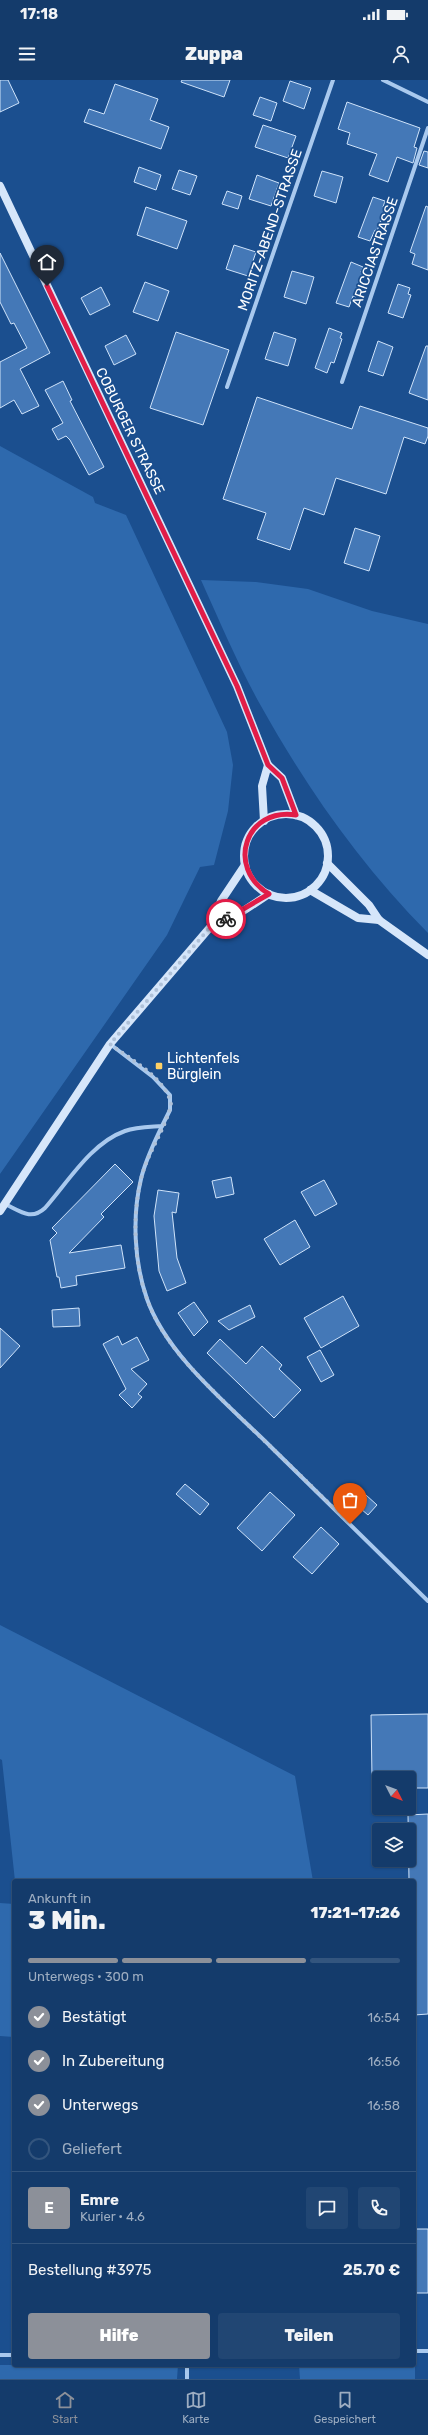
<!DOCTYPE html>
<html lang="de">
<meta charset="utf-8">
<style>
body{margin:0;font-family:Rubik,sans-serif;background:#214673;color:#f1f3f6;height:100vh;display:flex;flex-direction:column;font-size:15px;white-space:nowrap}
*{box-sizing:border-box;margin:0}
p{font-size:13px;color:#9dadc1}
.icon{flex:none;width:22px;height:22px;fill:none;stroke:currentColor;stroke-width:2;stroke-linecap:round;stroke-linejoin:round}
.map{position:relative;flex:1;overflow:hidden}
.side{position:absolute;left:12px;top:1799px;width:404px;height:488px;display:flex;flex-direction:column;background:#143b6b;border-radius:4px;box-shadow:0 1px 3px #0004,0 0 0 1px #33557e}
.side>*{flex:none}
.needle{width:26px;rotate:132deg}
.tools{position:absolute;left:372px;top:1691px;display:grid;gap:8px}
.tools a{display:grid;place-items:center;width:44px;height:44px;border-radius:4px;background:#143b6b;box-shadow:0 1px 3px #0004,0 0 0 1px #33557e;font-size:20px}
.pin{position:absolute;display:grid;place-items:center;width:34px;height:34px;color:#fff;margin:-41px -17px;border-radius:50% 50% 50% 0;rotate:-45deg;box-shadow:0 0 4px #0007}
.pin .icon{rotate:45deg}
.courier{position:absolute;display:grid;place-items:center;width:40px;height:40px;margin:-20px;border:3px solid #e11d48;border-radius:50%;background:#fff;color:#222;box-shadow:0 1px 5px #0007}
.headline em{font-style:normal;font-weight:800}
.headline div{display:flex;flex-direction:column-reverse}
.headline{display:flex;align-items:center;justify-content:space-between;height:68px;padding:0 16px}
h1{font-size:26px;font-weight:800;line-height:30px}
.bar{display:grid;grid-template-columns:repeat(4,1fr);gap:6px 4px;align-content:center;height:48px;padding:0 16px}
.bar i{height:5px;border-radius:3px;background:#33557e}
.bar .selected{background:#8c9099}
.bar p{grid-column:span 4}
.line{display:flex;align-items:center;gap:10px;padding:0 16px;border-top:1px solid #33557e}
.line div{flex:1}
.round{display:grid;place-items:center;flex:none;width:42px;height:42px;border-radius:4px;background:#214673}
ol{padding:0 16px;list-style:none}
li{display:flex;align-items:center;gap:12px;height:44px}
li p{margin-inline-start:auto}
li .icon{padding:4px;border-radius:50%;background:#8c9099;color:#fff;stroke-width:4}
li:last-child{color:#9dadc1}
li i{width:22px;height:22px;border:2px solid #33557e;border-radius:50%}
.button{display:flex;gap:8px;margin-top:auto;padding:8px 16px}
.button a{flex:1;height:46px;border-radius:4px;background:#8c9099;color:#fff;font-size:16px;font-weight:800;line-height:46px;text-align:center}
.button a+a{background:#214673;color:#f1f3f6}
.status{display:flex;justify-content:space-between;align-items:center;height:28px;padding:0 20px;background:#143b6b;direction:ltr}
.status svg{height:11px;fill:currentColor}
header{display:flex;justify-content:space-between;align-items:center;height:52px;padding:0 16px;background:#143b6b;font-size:18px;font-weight:800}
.tabs{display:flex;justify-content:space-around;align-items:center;height:56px;border-top:1px solid #33557e;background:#143b6b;font-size:11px;color:#9dadc1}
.tabs a{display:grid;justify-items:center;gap:2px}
.tabs .selected{color:#8c9099}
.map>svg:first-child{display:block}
.green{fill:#2e69ad}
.building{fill:#4478b7;stroke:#cfe3fa}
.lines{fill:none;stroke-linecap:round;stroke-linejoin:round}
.street{stroke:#a9c9ee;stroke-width:4}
.secondary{stroke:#d6e6fa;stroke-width:8}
.done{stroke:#afc1d8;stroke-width:4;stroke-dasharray:0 7.2}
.route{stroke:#e11d48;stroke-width:5}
.poi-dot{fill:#ffd166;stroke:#1b4f8f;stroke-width:1.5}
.labels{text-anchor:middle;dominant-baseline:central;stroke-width:3.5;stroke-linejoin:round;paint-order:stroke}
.street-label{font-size:14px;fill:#fff;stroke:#1b4f8f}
.poi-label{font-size:14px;fill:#fff;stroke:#1b4f8f;text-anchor:start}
</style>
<div class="status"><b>17:18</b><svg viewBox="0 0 49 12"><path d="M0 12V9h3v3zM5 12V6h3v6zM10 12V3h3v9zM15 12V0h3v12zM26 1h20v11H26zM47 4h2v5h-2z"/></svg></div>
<header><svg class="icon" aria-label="menu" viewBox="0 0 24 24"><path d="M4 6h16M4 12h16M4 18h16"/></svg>Zuppa<svg class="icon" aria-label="person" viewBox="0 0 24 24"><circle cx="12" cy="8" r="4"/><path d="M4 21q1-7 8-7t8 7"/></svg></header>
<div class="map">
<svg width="428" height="2299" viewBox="0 0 428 2299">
<rect width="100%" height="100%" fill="#1b4f8f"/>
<g class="green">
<polygon points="0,366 93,417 95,423 126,435 227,652 233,685 228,731 214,785 200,787 167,855 0,1094"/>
<path d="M 201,500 L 256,502 L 308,509 L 372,531 L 428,544 L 428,853 C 360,784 308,710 261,626 C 238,585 220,542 201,500 Z"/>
<polygon points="0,1545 295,1696 313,1801 15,1801 2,1680 0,1679"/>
<polygon points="0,1823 14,1824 14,1957 0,1956"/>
<polygon points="0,2285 178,2285 177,2299 0,2299"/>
<polygon points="299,2285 415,2285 415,2299 300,2299"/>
</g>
<g class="building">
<polygon points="0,0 8,0 19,23 0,32"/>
<polygon points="182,0 230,0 224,17 181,2"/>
<polygon points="290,1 311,8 304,29 283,21"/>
<polygon points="115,4 158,19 150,40 169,47 161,69 84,42 89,29 104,34"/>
<polygon points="260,17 277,23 271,41 253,35"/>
<polygon points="347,22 420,48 414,67 417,68 413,83 397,77 388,102 369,95 377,74 347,64 350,53 338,49"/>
<polygon points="263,45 296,56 288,78 255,67"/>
<polygon points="424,71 428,72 428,88 419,85"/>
<polygon points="139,87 161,95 156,110 134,102"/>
<polygon points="179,90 197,96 190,115 172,109"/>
<polygon points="322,91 343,97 336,123 314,116"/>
<polygon points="257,95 279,103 271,126 249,119"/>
<polygon points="227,111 242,116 238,129 222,124"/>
<polygon points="373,117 385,121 383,127 386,128 377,151 375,150 370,161 358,157"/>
<polygon points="426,126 428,127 428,190 412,184 415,174 410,172"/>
<polygon points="146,127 187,141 177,169 137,155"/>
<polygon points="234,165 256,172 248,196 226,189"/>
<polygon points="0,173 50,273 20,289 39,326 22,334 14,320 0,328 0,282 27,268 14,243 11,244 0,222"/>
<polygon points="351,182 363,187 361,192 364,193 356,217 353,216 349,227 336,223"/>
<polygon points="292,191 314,197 306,224 284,217"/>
<polygon points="145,202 169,211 158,241 133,232"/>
<polygon points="398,204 410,208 408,214 411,215 403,238 388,233"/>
<polygon points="101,207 110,225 90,235 81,218"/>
<polygon points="329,248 342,253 340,258 342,259 334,283 331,282 327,293 315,288"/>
<polygon points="176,252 229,270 203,345 150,328"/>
<polygon points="274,252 296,259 288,286 265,279"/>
<polygon points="126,255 136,274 114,285 105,266"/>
<polygon points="378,261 393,267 383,296 368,291"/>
<polygon points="426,266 428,266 428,320 409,313"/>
<polygon points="63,301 72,320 70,321 104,387 89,395 70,360 66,356 58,360 52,349 63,343 45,310"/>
<polygon points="257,317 352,349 360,326 428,348 428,356 425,364 404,357 386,414 336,398 324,435 304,428 290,470 257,459 266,433 223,419"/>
<polygon points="355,448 380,456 369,491 344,483"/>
<polygon points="115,1084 133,1102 101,1134 104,1137 69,1173 121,1165 125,1188 76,1196 77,1205 61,1208 59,1197 57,1197 50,1160 57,1153 52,1148"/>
<polygon points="231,1097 234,1114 216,1118 212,1101"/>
<polygon points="324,1100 337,1124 315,1136 301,1112"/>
<polygon points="158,1110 179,1113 176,1133 172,1132 177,1178 186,1203 167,1211 159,1191 154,1136"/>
<polygon points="295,1140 310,1167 280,1185 264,1159"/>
<polygon points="343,1216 359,1246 321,1268 304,1238"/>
<polygon points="194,1222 208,1242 194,1256 178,1233"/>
<polygon points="250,1225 255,1237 229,1250 218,1241"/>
<polygon points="79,1228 80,1246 53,1247 52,1230"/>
<polygon points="0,1248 20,1266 0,1288"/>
<polygon points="118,1256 122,1265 137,1257 149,1280 131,1289 147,1304 138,1314 142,1317 132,1328 119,1315 126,1309 103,1264"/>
<polygon points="220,1259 246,1284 262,1266 282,1285 279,1289 301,1310 274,1338 207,1273"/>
<polygon points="320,1270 334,1295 321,1302 307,1277"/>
<polygon points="185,1404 209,1424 200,1435 176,1414"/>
<polygon points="355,1405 377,1425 368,1435 346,1416"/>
<polygon points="270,1412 295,1435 262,1471 237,1448"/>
<polygon points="321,1447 339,1464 312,1494 293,1477"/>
<polygon points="428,1634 428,1708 409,1708 409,1698 372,1698 371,1635"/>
<polygon points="428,1734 428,1934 414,1935 414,1801 409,1801 408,1735"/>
<rect x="414" y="2149" width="14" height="64"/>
</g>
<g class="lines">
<g class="street">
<polyline points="383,0 428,22"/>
<polyline points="342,302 428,48"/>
<polyline points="227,307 333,0"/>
<path d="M 162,1046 C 154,1063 145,1081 141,1099 C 132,1136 134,1182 147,1219 C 167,1276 230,1326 272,1368 C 324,1419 376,1470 428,1521"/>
<path d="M 5,1124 C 20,1131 31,1141 45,1128 C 68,1102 91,1063 125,1051 C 136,1047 150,1047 162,1046 L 170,1030 L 170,1015 L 153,997 L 110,964"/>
<polyline points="414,2271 428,2271"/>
<polyline points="0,2275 14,2275"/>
<polyline points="187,2299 187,2285"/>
</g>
<g class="secondary">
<polyline points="0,106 237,606 268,685 282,698 296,735"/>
<circle cx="286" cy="776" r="42"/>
<polyline points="264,741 262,706 268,685"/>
<polyline points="327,783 369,825 379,840 428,875"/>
<polyline points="310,810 358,838 379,840"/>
<polyline points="212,845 237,835 269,814"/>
<polyline points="0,1131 110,964 212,845 221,821 245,785"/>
</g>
</g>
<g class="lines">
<path class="done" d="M 226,839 L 212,845 L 110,964 C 130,979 166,998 171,1024 C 166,1049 147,1073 141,1099 C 132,1137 134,1182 147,1219 C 165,1270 213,1310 250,1347 C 284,1379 317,1412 350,1444"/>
<path class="route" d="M 47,206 L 237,606 L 268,685 L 282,698 L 296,735 C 246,727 225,787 269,814 L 226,839"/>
</g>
<rect class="poi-dot" x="155" y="982" width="8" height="8" rx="2"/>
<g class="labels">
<g class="street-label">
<text transform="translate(270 150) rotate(-71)">MORITZ-ABEND-STRASSE</text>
<text transform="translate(375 172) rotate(-71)">ARICCIASTRASSE</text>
<text transform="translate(130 351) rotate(64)">COBURGER STRASSE</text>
</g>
<g class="poi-label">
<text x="167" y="978">Lichtenfels<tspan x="167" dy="16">Bürglein</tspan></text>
</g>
</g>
</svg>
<div class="tools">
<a><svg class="needle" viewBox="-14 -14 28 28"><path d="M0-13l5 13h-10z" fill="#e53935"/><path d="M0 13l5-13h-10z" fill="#9dadc1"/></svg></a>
<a><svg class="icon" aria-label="layers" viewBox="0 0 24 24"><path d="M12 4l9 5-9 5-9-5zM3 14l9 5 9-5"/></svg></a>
</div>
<div class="pin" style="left:350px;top:1444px;background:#ea580c"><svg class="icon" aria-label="bag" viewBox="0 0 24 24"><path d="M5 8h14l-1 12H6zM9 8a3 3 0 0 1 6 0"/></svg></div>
<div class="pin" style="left:47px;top:206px;background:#1f2937"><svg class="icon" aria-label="home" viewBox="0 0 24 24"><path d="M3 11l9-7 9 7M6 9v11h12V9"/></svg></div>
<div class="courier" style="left:226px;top:839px"><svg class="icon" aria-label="bike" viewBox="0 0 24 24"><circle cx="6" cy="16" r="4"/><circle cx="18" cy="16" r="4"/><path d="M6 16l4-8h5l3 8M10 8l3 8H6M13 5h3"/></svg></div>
<section class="side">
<div class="headline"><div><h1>3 Min.</h1><p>Ankunft in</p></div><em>17:21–17:26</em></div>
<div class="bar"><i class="selected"></i><i class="selected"></i><i class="selected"></i><i></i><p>Unterwegs · 300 m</p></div>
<ol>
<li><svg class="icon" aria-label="check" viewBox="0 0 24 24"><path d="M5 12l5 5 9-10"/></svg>Bestätigt<p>16:54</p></li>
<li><svg class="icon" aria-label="check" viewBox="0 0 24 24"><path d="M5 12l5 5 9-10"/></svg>In Zubereitung<p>16:56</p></li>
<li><svg class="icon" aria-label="check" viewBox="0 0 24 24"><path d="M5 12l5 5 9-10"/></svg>Unterwegs<p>16:58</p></li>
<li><i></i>Geliefert</li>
</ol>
<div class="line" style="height:72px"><b class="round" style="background:#8c9099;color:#fff">E</b><div><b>Emre</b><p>Kurier · 4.6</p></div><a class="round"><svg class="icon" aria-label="chat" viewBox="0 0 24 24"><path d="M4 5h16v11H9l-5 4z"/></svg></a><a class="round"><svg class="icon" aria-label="phone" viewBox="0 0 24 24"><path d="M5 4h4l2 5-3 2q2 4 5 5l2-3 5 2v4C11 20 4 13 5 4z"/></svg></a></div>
<div class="line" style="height:52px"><div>Bestellung #3975</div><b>25.70 €</b></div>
<div class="button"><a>Hilfe</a><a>Teilen</a></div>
</section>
</div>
<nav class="tabs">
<a class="selected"><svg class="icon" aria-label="home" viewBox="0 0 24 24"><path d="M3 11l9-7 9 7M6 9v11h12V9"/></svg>Start</a>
<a><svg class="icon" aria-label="map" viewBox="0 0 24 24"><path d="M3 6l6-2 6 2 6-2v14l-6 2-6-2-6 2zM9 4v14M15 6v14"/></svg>Karte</a>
<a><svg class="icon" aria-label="saved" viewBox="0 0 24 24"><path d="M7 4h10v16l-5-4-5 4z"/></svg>Gespeichert</a>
</nav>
